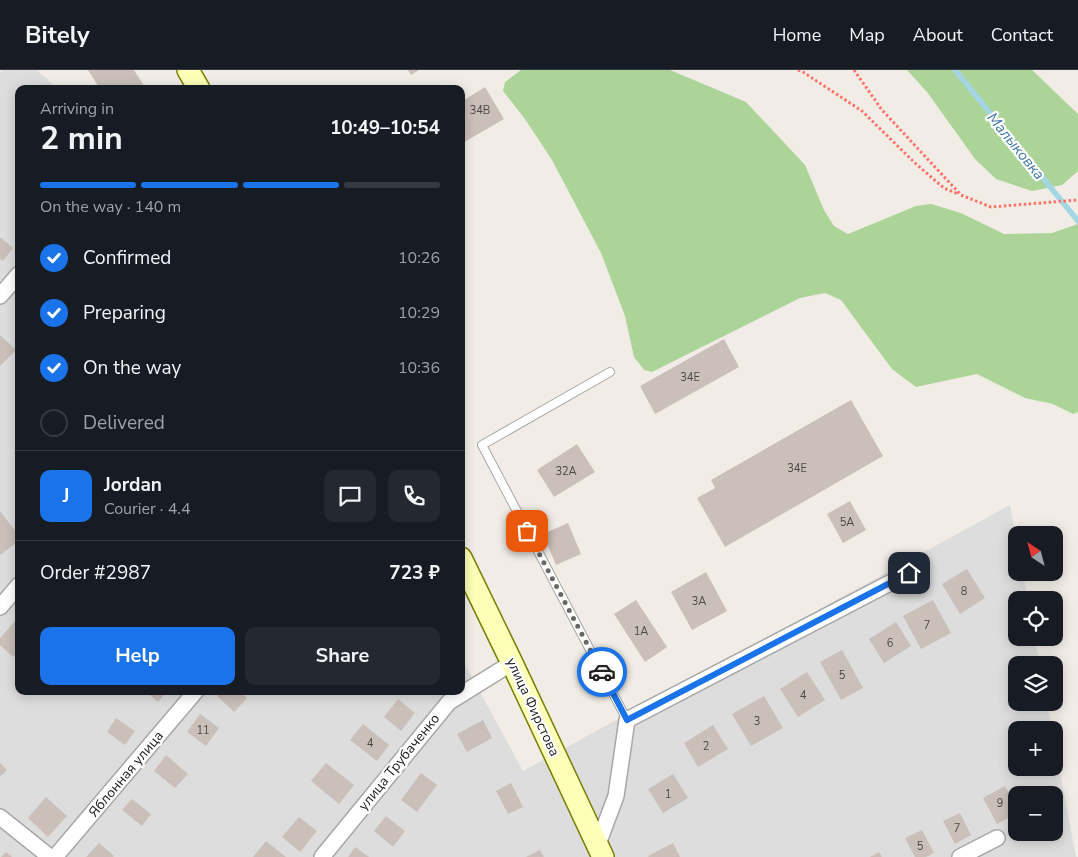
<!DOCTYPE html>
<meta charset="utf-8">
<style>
body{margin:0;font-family:"Nunito Sans",sans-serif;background:#242831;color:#f1f3f6;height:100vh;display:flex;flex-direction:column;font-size:19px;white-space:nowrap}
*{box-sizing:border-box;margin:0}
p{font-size:16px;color:#9ea1a6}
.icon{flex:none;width:28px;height:28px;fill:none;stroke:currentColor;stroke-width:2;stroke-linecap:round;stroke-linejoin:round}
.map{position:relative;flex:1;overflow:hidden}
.panel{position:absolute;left:15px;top:15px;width:450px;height:610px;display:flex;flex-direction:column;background:#171b24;border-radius:10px;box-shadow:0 2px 12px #0003}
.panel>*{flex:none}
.needle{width:32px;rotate:324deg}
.controls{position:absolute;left:1008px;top:456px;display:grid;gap:10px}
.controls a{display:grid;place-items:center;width:55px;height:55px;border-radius:10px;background:#171b24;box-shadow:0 2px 12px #0003;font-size:25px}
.pin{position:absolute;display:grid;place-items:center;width:42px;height:42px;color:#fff;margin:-21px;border-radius:10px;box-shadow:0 2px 8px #0006}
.courier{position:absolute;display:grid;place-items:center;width:50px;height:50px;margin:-25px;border:4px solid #1a73e8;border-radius:50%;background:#fff;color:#222;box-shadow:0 1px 6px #0007}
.headline em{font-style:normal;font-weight:700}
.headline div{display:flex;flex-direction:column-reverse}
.headline{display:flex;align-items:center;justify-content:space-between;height:85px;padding:0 25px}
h1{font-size:32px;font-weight:700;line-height:38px}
.bar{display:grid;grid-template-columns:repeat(4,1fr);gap:8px 5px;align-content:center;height:60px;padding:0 25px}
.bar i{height:6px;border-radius:4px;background:#363941}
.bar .current{background:#1a73e8}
.bar p{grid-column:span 4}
.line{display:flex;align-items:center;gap:12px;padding:0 25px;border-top:1px solid #363941}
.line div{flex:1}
.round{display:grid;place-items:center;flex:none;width:52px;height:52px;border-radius:10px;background:#242831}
ol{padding:0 25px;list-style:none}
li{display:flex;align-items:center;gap:15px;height:55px}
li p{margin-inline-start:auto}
li .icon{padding:5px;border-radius:50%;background:#1a73e8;color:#fff;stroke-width:4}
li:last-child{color:#9ea1a6}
li i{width:28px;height:28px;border:2px solid #363941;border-radius:50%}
.primary-button{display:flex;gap:10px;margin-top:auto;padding:10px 25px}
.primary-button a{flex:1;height:58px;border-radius:10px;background:#1a73e8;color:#fff;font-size:20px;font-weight:700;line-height:58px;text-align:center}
.primary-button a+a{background:#242831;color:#f1f3f6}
header{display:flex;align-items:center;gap:30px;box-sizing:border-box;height:70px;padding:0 25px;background:#171b24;border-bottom:1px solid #363941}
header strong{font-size:24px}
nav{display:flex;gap:28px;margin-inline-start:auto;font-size:18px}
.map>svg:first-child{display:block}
.residential{fill:#dedddd;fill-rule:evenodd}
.forest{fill:#acd498}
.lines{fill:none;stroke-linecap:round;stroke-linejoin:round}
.stream{stroke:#a3d6e2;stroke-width:5.5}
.building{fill:#cabfb9}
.lane-casing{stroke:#a7a7a7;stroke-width:10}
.street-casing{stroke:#a7a7a7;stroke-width:18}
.secondary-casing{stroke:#767f00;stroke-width:24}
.path{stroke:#ff736a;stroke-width:3;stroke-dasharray:2.5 2.5;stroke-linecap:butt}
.lane{stroke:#fff;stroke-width:8}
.street{stroke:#fff;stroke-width:15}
.secondary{stroke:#fdfeb7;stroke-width:21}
.done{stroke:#696865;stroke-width:5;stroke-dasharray:0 9}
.route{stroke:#1a73e8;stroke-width:6}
.labels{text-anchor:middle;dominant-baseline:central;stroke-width:4.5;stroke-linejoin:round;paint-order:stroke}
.number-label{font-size:11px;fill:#4a4846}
.street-label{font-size:14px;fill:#202020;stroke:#fff}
.water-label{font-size:15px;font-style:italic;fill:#3f78a7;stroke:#fff}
</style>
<header>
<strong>Bitely</strong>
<nav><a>Home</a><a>Map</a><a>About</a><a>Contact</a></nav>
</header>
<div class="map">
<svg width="1078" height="787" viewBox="0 0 1078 787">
<rect width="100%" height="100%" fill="#f1ede6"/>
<path class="residential" d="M 2,0 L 37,0 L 58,19 L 19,19 L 19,621 L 461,621 L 461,587 L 523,701 L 1010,435 L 1016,468 L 1016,502 L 1023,503 L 1028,530 L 1016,530 L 1016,568 L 1035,568 L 1040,595 L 1016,595 L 1016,632 L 1047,633 L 1052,660 L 1016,660 L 1016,698 L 1054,698 L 1054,669 L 1076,787 L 0,787 L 0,3 ZM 1016,725 L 1054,725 L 1054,762 L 1016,762 Z"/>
<g class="forest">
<polygon points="521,0 670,0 746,32 805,95 824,140 834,156 848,164 916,136 931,134 961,143 1004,164 1052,163 1078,154 1078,342 1073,344 1053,334 1025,328 977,304 916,317 892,299 841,230 825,223 800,228 652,302 644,300 634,287 625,246 601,183 552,90 525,49 503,21 505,12"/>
<polygon points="907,0 1032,0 1078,44 1078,101 1062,115 1032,121 996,109 975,89 927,22"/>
</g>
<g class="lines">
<polyline class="stream" points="955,0 1078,151"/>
</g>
<g class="building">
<polygon points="88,0 134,0 146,19 100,19"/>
<polygon points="408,0 419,0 411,5"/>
<polygon points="485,17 504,49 461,74 461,32"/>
<polygon points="0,167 13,178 3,191 0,189"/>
<polygon points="0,265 16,280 0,296"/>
<polygon points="724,269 739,297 655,344 640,316"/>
<polygon points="851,330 883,386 725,477 697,428 715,418 711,410"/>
<polygon points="577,374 595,402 554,427 537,400"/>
<polygon points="850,431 866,460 843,473 827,444"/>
<polygon points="0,441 19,466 19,471 0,485"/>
<polygon points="568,453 581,484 556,495 543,464"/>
<polygon points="967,499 985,528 960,544 942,514"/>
<polygon points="706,502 727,541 692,560 671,522"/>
<polygon points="636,530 667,577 645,592 614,544"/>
<polygon points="933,530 951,563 921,579 903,546"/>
<polygon points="17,549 19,550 19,581 13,587 0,575 0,568"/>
<polygon points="896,552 911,576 884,593 869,569"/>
<polygon points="842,580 863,618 841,630 820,592"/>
<polygon points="807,602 825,630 798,647 780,619"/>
<polygon points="146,621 167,621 158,632"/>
<polygon points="222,621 239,621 247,628 234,642 217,626"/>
<polygon points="764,626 783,658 751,676 732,644"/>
<polygon points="398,629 415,643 401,661 384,647"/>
<polygon points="200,644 219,658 206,676 187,662"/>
<polygon points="116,648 135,661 125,675 107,662"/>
<polygon points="483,650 492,668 467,682 457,664"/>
<polygon points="363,654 389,675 377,691 350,670"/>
<polygon points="713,655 728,679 698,697 684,673"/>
<polygon points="166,685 188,704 175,718 154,701"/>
<polygon points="0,693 7,700 0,707"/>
<polygon points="326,693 354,715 339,734 311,711"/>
<polygon points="421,703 437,715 417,742 401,730"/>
<polygon points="673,704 688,728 663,743 648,719"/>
<polygon points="511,713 523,737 508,744 496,721"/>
<polygon points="1005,716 1016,738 1016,744 997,754 983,728"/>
<polygon points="46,727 67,746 48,767 28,748"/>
<polygon points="132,729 151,744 142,756 122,740"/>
<polygon points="960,743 971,765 955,774 943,751"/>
<polygon points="386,746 405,761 393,777 374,761"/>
<polygon points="299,747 317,761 300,782 282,767"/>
<polygon points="922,760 934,783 926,787 915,787 905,768"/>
<polygon points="266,771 286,787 253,787"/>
<polygon points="99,773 114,786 113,787 86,787"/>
<polygon points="673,773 680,787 649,787 648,786"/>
<polygon points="355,777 369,787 348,787"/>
<polygon points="540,780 544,787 526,787"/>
<polygon points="6,782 12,787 1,787"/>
<polygon points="879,782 882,787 870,787"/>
</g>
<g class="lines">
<defs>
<polyline id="lane" points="610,302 482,375 627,650"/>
<g id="street">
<polyline points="0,226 19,204"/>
<polyline points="0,537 19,515"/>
<polyline points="0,747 50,787"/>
<polyline points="598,774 616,726 627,650 909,503"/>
<polyline points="55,787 196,621"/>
<polyline points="322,787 449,632 512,593"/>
<polyline points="960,787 997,768"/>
</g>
<g id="secondary">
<polyline points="188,0 199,19"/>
<polyline points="461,488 512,593 603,787"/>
</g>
</defs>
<use href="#lane" class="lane-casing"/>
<use href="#street" class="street-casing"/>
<use href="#secondary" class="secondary-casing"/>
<g class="path">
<polyline points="798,0 803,2 862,41 916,94 944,118 958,124"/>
<polyline points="854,0 882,40 961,125 991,137 1078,130"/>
</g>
<use href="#lane" class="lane"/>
<use href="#street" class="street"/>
<use href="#secondary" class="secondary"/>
</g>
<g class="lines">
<polyline class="done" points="527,461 602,602"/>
<polyline class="route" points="602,602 627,650 909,503"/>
</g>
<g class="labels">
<g class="number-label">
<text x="480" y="40">34В</text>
<text x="690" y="307">34Е</text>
<text x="797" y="398">34Е</text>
<text x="566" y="401">32А</text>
<text x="847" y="452">5А</text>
<text x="964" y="521">8</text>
<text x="699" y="531">3А</text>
<text x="927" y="555">7</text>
<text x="641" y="561">1А</text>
<text x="890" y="573">6</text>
<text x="842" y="605">5</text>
<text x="803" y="625">4</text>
<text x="757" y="651">3</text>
<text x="203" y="660">11</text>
<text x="370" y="673">4</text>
<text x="706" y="676">2</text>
<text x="668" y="724">1</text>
<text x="1000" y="733">9</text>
<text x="957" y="758">7</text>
<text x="920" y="776">5</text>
</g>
<g class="street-label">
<text transform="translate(533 637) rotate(65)">улица Фирстова</text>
<text transform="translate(399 692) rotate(-51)">улица Трубаченко</text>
<text transform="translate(126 704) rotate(-50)">Яблонная улица</text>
</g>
<g class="water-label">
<text transform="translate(1016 76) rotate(51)">Малыковка</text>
</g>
</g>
</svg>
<div class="controls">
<a><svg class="needle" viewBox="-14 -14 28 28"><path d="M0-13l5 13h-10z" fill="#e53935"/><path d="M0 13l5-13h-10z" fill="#9ea1a6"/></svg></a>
<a><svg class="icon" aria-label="locate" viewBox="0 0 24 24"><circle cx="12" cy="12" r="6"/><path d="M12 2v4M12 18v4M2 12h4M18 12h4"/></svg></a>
<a><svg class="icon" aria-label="layers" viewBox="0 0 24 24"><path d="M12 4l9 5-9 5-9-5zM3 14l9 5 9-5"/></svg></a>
<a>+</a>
<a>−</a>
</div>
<div class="pin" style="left:527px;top:461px;background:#ea580c"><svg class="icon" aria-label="bag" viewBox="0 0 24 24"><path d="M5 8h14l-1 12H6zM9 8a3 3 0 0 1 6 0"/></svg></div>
<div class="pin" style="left:909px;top:503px;background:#1f2937"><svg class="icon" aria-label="home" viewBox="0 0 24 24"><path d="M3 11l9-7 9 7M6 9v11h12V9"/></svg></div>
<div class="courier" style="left:602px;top:602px"><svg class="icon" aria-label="car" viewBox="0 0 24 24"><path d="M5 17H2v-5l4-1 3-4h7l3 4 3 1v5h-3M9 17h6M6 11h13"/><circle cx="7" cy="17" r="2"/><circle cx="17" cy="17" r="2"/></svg></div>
<section class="panel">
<div class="headline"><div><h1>2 min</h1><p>Arriving in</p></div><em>10:49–10:54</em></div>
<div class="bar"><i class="current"></i><i class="current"></i><i class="current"></i><i></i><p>On the way · 140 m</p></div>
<ol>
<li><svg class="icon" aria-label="check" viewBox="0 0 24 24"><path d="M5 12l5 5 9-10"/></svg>Confirmed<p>10:26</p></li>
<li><svg class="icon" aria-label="check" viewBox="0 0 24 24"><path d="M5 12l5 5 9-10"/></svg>Preparing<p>10:29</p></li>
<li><svg class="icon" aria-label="check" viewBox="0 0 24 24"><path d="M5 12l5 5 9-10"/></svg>On the way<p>10:36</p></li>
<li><i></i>Delivered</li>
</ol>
<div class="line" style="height:90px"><b class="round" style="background:#1a73e8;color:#fff">J</b><div><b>Jordan</b><p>Courier · 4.4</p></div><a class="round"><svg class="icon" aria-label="chat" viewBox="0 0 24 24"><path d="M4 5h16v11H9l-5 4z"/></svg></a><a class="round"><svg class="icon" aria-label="phone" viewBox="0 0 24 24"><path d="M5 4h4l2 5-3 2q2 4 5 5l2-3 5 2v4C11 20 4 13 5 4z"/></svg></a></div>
<div class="line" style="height:65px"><div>Order #2987</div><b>723 ₽</b></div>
<div class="primary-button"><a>Help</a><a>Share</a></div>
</section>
</div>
